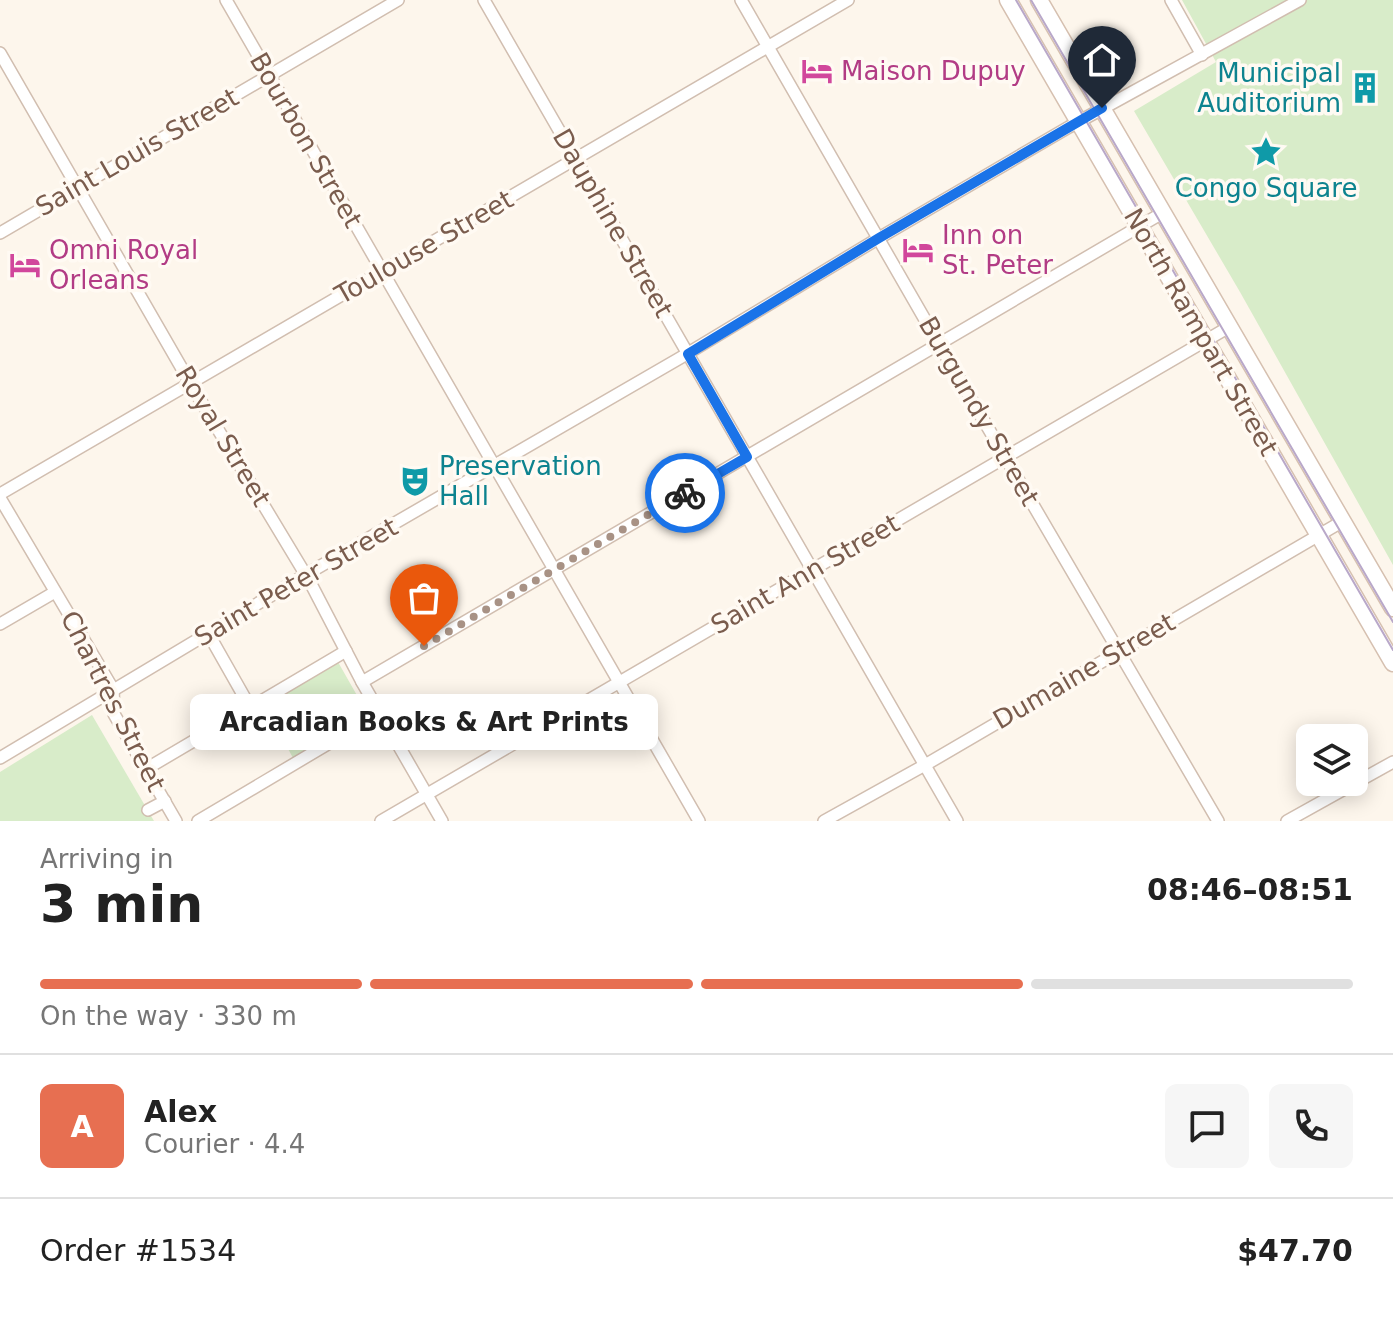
<!DOCTYPE html>
<meta charset="utf-8">
<style>
body{margin:0;font-family:"DejaVu Sans",sans-serif;background:#f6f6f6;color:#222;height:100vh;display:flex;flex-direction:column;font-size:30px;white-space:nowrap}
*{box-sizing:border-box;margin:0}
p{font-size:26px;color:#767676}
.icon{flex:none;width:44px;height:44px;fill:none;stroke:currentColor;stroke-width:2;stroke-linecap:round;stroke-linejoin:round}
.map{position:relative;height:821px;overflow:hidden}
.side{display:flex;flex-direction:column;background:#fff;flex:1}
.side>*{flex:none}
.fabs{position:absolute;left:1296px;top:724px;display:grid;gap:16px}
.fabs a{display:grid;place-items:center;width:72px;height:72px;border-radius:12px;background:#fff;box-shadow:0 4px 20px #0003;font-size:40px}
.pin{position:absolute;display:grid;place-items:center;width:68px;height:68px;color:#fff;margin:-82px -34px;border-radius:50% 50% 50% 0;rotate:-45deg;box-shadow:0 0 8px #0007}
.pin .icon{rotate:45deg}
.courier{position:absolute;display:grid;place-items:center;width:80px;height:80px;margin:-40px;border:6px solid #1a73e8;border-radius:50%;background:#fff;color:#222;box-shadow:0 2px 10px #0007}
.bubble{position:absolute;height:56px;border-radius:12px;background:#fff;box-shadow:0 4px 20px #0003;font-size:26px;font-weight:800;line-height:56px;text-align:center}
.summary em{font-style:normal;font-weight:800}
.summary div{display:flex;flex-direction:column-reverse}
.summary{display:flex;align-items:center;justify-content:space-between;height:136px;padding:0 40px}
h1{font-size:52px;font-weight:800;line-height:60px}
.bar{display:grid;grid-template-columns:repeat(4,1fr);gap:12px 8px;align-content:center;height:96px;padding:0 40px}
.bar i{height:10px;border-radius:6px;background:#e0e0e0}
.bar .on{background:#e76f51}
.bar p{grid-column:span 4}
.line{display:flex;align-items:center;gap:20px;padding:0 40px;border-top:2px solid #e0e0e0}
.line div{flex:1}
.round{display:grid;place-items:center;flex:none;width:84px;height:84px;border-radius:12px;background:#f6f6f6}
.map>svg:first-child{display:block}
.green{fill:#d8ecc9}
.lines{fill:none;stroke-linecap:round;stroke-linejoin:round}
.street-casing{stroke:#d1beb0;stroke-width:14}
.secondary-casing{stroke:#d6c0b0;stroke-width:19}
.street{stroke:#fff;stroke-width:11}
.secondary{stroke:#fff;stroke-width:16}
.tram{stroke:#b9a8c9;stroke-width:2}
.done{stroke:#a89285;stroke-width:8;stroke-dasharray:0 14.4}
.route{stroke:#1a73e8;stroke-width:10}
.labels{text-anchor:middle;dominant-baseline:central;stroke-width:7;stroke-linejoin:round;paint-order:stroke}
.hotel-label{font-size:26px;fill:#b23c85;stroke:#fffaf3;text-anchor:start}
.culture-label{font-size:26px;fill:#0d838f;stroke:#fffaf3;text-anchor:end}
.street-label{font-size:26px;fill:#7a5c4d;stroke:#fffaf3}
</style>
<div class="map">
<svg width="1393" height="821" viewBox="0 0 1393 821">
<rect width="100%" height="100%" fill="#fdf6ec"/>
<g class="green">
<polygon points="1182,0 1393,0 1393,565 1240,292 1134,111 1216,62"/>
<polygon points="338,662 367,713 293,758 285,743 287,741 273,718 270,719 262,706"/>
<polygon points="92,715 154,821 0,821 0,772"/>
</g>
<g class="lines">
<defs>
<g id="street">
<polyline points="226,0 699,821"/>
<polyline points="484,0 957,821"/>
<polyline points="741,0 939,344 1218,821"/>
<polyline points="1171,0 1202,55"/>
<polyline points="0,53 196,393 310,582 362,682 442,821"/>
<polyline points="0,233 398,0"/>
<polyline points="0,494 848,0"/>
<polyline points="0,498 113,689 114,714 176,821"/>
<polyline points="0,624 55,592"/>
<polyline points="208,633 250,707"/>
<polyline points="362,682 1164,212"/>
<polyline points="0,758 312,571 680,358 879,238 1069,127 1300,0"/>
<polyline points="146,769 346,651"/>
<polyline points="148,810 165,801"/>
<polyline points="198,821 380,713"/>
<polyline points="381,821 1229,327"/>
<polyline points="824,821 925,765 1343,521"/>
<polyline points="1287,821 1393,762"/>
</g>
<g id="secondary">
<polyline points="1008,0 1393,663"/>
<polyline points="1039,0 1393,608"/>
</g>
</defs>
<use href="#street" class="street-casing"/>
<use href="#secondary" class="secondary-casing"/>
<use href="#street" class="street"/>
<use href="#secondary" class="secondary"/>
<g class="tram">
<polyline points="1016,0 1393,650"/>
<polyline points="1031,0 1393,622"/>
</g>
</g>
<g class="lines">
<polyline class="done" points="424,646 685,493"/>
<polyline class="route" points="685,493 747,457 688,354 879,238 1102,108"/>
</g>
<defs>
<symbol id="hotel-bare" viewBox="-9 -9 18 18"><path d="M-6-4.5h1.5V1H6V5H4.5V3h-9V5H-6ZM-4 0a1.8 1.8 0 1 1 3.6 0ZM.5 0V-2.5h3Q6-2.5 6 0Z" fill="#d1479c" stroke="#fffaf3" stroke-width="2.5" paint-order="stroke"/></symbol>
<symbol id="building-bare" viewBox="-9 -9 18 18"><path d="M-4-6H4V6H1V3H-1V6H-4ZM-2.5-4.3h1.7v1.8h-1.7ZM.8-4.3h1.7v1.8H.8ZM-2.5-1h1.7V.8h-1.7ZM.8-1h1.7V.8H.8Z" fill="#0f9aa8" stroke="#fffaf3" stroke-width="2.5" paint-order="stroke"/></symbol>
<symbol id="sight-bare" viewBox="-9 -9 18 18"><path d="M0-6L1.8-2.2L6-1.7L2.9 1.2L3.7 5.4L0 3.3L-3.7 5.4L-2.9 1.2L-6-1.7L-1.8-2.2Z" fill="#0f9aa8" stroke="#fffaf3" stroke-width="2.5" paint-order="stroke"/></symbol>
<symbol id="theatre-bare" viewBox="-9 -9 18 18"><path d="M-5-5.5Q0-4 5-5.5V0Q5 5 0 6Q-5 5-5 0ZM-3.3-2.5H-1v1.5H-3.3ZM1-2.5H3.3v1.5H1ZM-2.8 1Q0 5.5 2.8 1Z" fill="#0f9aa8" stroke="#fffaf3" stroke-width="2.5" paint-order="stroke"/></symbol>
</defs>
<g fill-rule="evenodd">
<use href="#hotel-bare" x="795" y="49" width="44" height="44"/>
<use href="#building-bare" x="1343" y="66" width="44" height="44"/>
<use href="#sight-bare" x="1244" y="130" width="44" height="44"/>
<use href="#hotel-bare" x="896" y="228" width="44" height="44"/>
<use href="#hotel-bare" x="3" y="243" width="44" height="44"/>
<use href="#theatre-bare" x="393" y="459" width="44" height="44"/>
</g>
<g class="labels">
<g class="hotel-label">
<text x="841" y="71">Maison Dupuy</text>
<text x="942" y="235">Inn on<tspan x="942" dy="30">St. Peter</tspan></text>
<text x="49" y="250">Omni Royal<tspan x="49" dy="30">Orleans</tspan></text>
</g>
<g class="culture-label">
<text x="1341" y="73">Municipal<tspan x="1341" dy="30">Auditorium</tspan></text>
<text x="1266" y="188" text-anchor="middle">Congo Square</text>
<text x="439" y="466" text-anchor="start">Preservation<tspan x="439" dy="30">Hall</tspan></text>
</g>
<g class="street-label">
<text transform="translate(306 140) rotate(60)">Bourbon Street</text>
<text transform="translate(137 152) rotate(-30)">Saint Louis Street</text>
<text transform="translate(613 223) rotate(60)">Dauphine Street</text>
<text transform="translate(424 247) rotate(-30)">Toulouse Street</text>
<text transform="translate(1201 332) rotate(60)">North Rampart Street</text>
<text transform="translate(979 411) rotate(60)">Burgundy Street</text>
<text transform="translate(223 436) rotate(59)">Royal Street</text>
<text transform="translate(805 574) rotate(-30)">Saint Ann Street</text>
<text transform="translate(296 582) rotate(-30)">Saint Peter Street</text>
<text transform="translate(1084 671) rotate(-30)">Dumaine Street</text>
<text transform="translate(113 701) rotate(63)">Chartres Street</text>
</g>
</g>
</svg>
<div class="fabs">
<a><svg class="icon" aria-label="layers" viewBox="0 0 24 24"><path d="M12 4l9 5-9 5-9-5zM3 14l9 5 9-5"/></svg></a>
</div>
<div class="pin" style="left:424px;top:646px;background:#ea580c"><svg class="icon" aria-label="bag" viewBox="0 0 24 24"><path d="M5 8h14l-1 12H6zM9 8a3 3 0 0 1 6 0"/></svg></div>
<div class="pin" style="left:1102px;top:108px;background:#1f2937"><svg class="icon" aria-label="home" viewBox="0 0 24 24"><path d="M3 11l9-7 9 7M6 9v11h12V9"/></svg></div>
<div class="courier" style="left:685px;top:493px"><svg class="icon" aria-label="bike" viewBox="0 0 24 24"><circle cx="6" cy="16" r="4"/><circle cx="18" cy="16" r="4"/><path d="M6 16l4-8h5l3 8M10 8l3 8H6M13 5h3"/></svg></div>
<div class="bubble" style="left:190px;top:694px;width:468px">Arcadian Books &amp; Art Prints</div>
</div>
<section class="side">
<div class="summary"><div><h1>3 min</h1><p>Arriving in</p></div><em>08:46–08:51</em></div>
<div class="bar"><i class="on"></i><i class="on"></i><i class="on"></i><i></i><p>On the way · 330 m</p></div>
<div class="line" style="height:144px"><b class="round" style="background:#e76f51;color:#fff">A</b><div><b>Alex</b><p>Courier · 4.4</p></div><a class="round"><svg class="icon" aria-label="chat" viewBox="0 0 24 24"><path d="M4 5h16v11H9l-5 4z"/></svg></a><a class="round"><svg class="icon" aria-label="phone" viewBox="0 0 24 24"><path d="M5 4h4l2 5-3 2q2 4 5 5l2-3 5 2v4C11 20 4 13 5 4z"/></svg></a></div>
<div class="line" style="height:104px"><div>Order #1534</div><b>$47.70</b></div>
</section>
